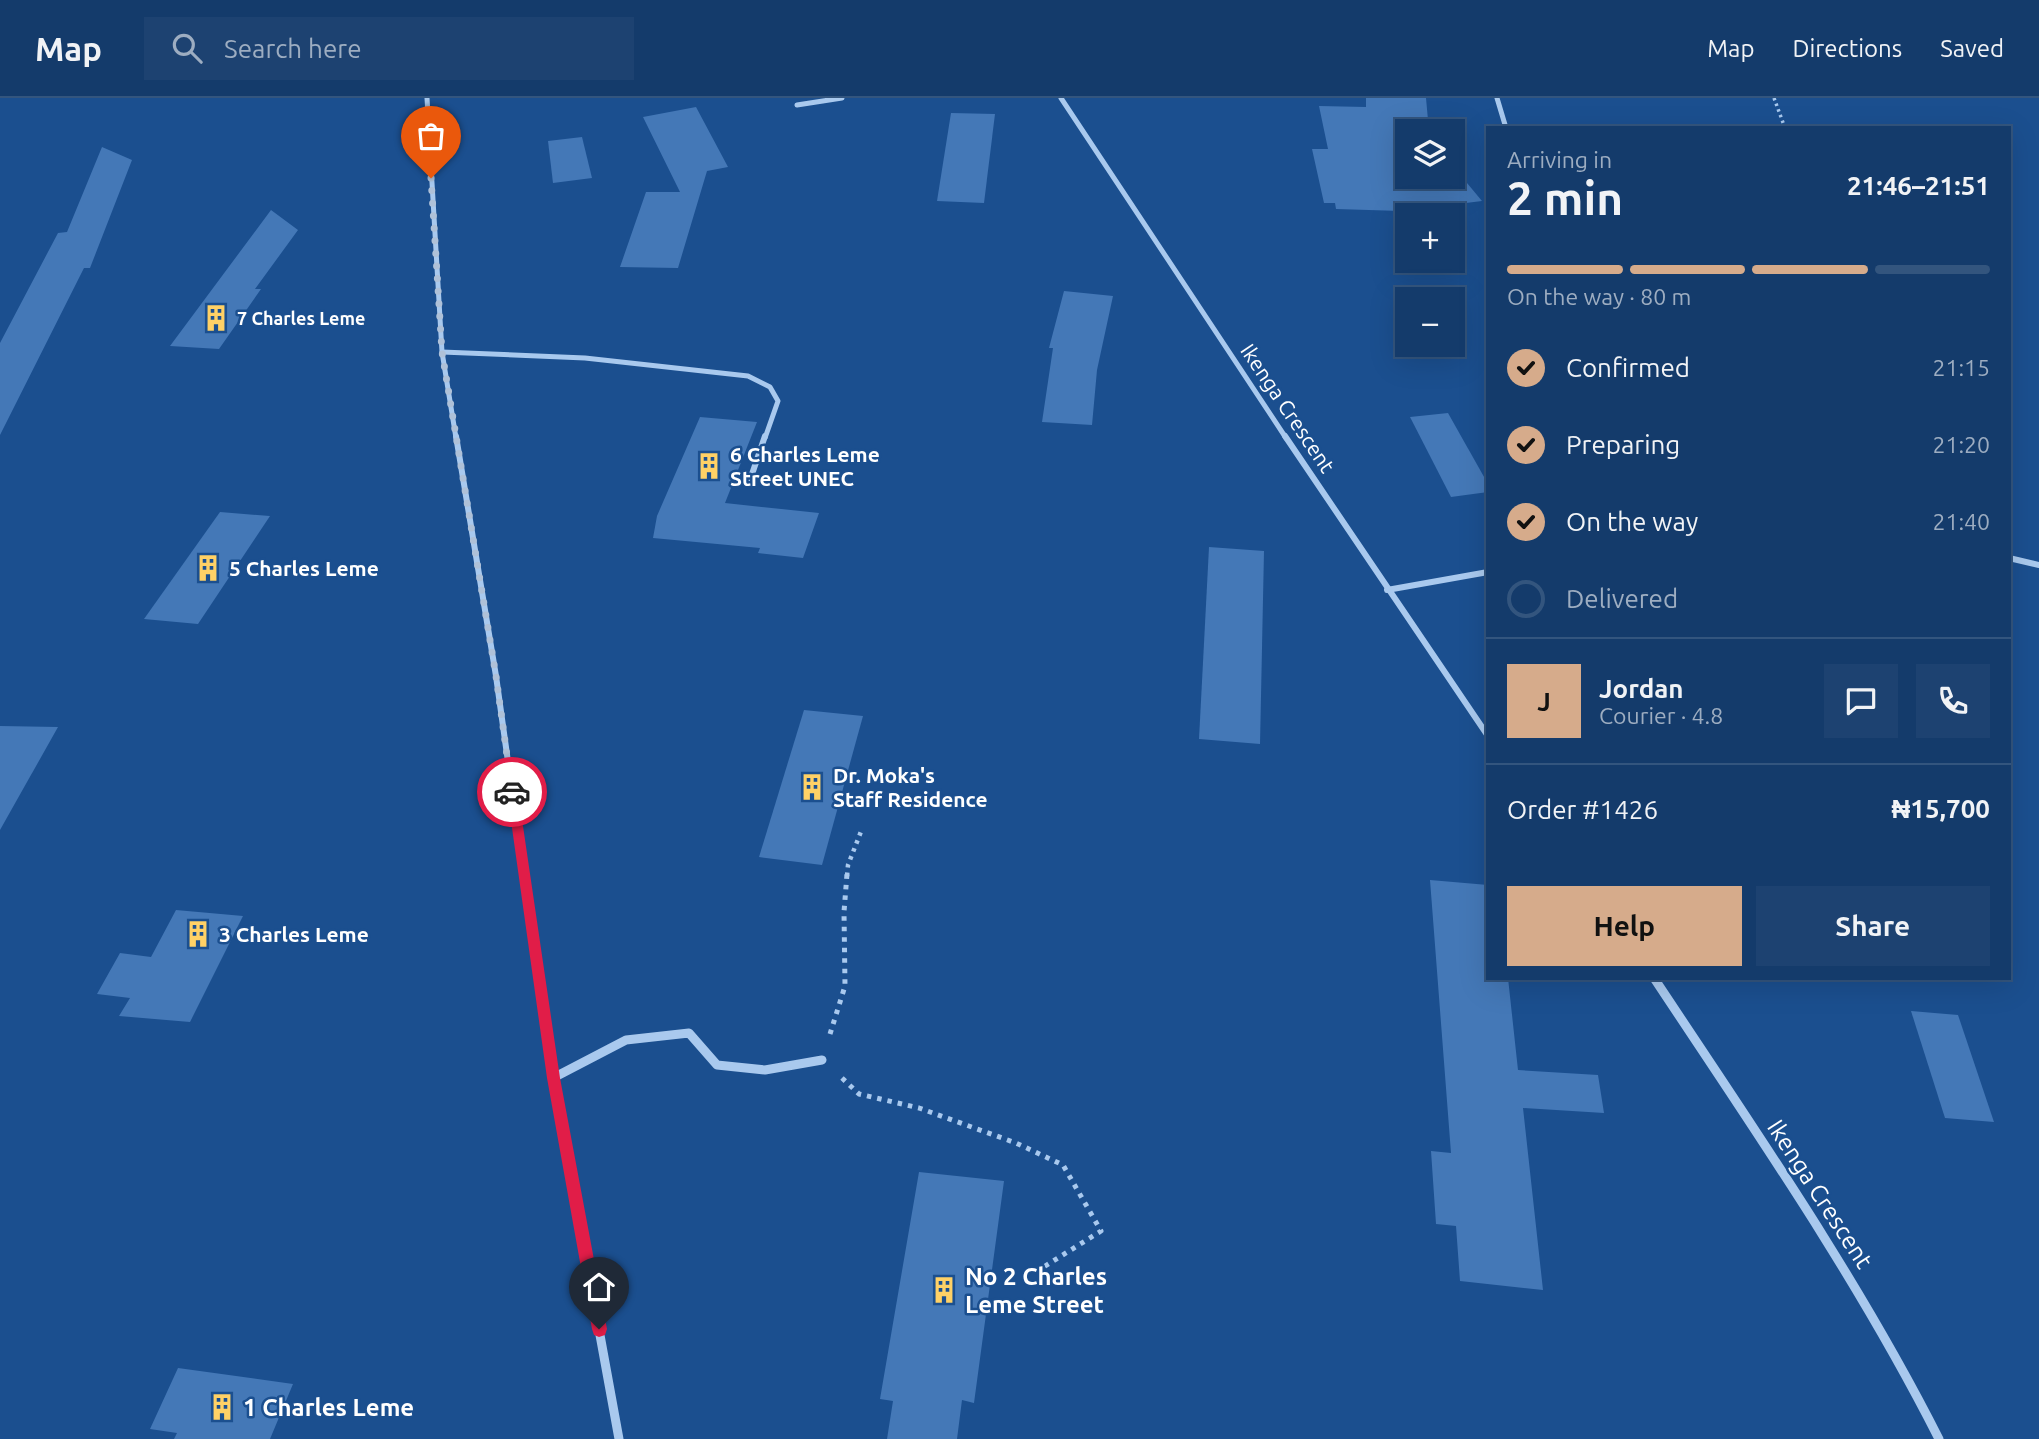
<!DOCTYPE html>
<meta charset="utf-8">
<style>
body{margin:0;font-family:Ubuntu,sans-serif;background:#1d4271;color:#f1f3f6;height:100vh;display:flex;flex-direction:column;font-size:26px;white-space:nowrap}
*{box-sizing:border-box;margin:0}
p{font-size:23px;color:#9dadc1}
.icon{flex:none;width:38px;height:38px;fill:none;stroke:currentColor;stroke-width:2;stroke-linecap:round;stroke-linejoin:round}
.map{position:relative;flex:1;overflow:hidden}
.drawer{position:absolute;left:1486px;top:28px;width:525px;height:854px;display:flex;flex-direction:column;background:#143b6b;border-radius:0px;box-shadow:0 7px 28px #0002,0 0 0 2px #33557e}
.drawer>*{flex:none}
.buttons{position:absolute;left:1395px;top:21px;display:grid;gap:14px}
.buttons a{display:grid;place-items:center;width:70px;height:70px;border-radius:0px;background:#143b6b;box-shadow:0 7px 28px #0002,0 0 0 2px #33557e;font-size:35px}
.pin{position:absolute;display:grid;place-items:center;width:60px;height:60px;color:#fff;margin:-72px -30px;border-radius:50% 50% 50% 0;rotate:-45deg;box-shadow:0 0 7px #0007}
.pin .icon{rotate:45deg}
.courier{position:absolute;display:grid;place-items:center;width:70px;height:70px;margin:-35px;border:5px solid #e11d48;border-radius:50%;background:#fff;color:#222;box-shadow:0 2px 9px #0007}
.headline em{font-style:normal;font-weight:600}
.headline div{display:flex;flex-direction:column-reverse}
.headline{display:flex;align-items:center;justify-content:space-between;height:119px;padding:0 21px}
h1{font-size:46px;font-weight:600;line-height:52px}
.bar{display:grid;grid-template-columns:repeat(4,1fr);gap:10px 7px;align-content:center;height:84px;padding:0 21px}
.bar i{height:9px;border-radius:5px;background:#33557e}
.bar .active{background:#d6ab8b}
.bar p{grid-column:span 4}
.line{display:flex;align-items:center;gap:18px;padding:0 21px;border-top:2px solid #33557e}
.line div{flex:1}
.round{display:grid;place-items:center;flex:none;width:74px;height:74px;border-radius:0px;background:#1d4271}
ol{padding:0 21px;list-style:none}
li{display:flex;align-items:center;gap:21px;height:77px}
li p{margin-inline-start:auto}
li .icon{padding:7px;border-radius:50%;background:#d6ab8b;color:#111;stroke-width:4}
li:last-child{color:#9dadc1}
li i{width:38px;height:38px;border:4px solid #33557e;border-radius:50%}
.cta{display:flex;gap:14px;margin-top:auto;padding:14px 21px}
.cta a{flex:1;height:80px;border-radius:0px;background:#d6ab8b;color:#111;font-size:28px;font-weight:600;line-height:80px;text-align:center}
.cta a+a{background:#1d4271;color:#f1f3f6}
header{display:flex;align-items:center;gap:42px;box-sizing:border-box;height:98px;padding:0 35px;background:#143b6b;border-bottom:2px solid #33557e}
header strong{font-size:33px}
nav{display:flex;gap:38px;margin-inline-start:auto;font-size:24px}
.search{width:490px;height:63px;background:#1d4271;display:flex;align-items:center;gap:18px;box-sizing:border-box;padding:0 24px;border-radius:0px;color:#9dadc1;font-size:26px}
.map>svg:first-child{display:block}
.building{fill:#4478b7}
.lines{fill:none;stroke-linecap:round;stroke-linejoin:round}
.path-far2{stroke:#a9c9ee;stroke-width:3.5;stroke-dasharray:2.5 3.5;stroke-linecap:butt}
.path-far1{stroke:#a9c9ee;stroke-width:4.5;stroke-dasharray:3.5 5;stroke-linecap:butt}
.path{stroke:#a9c9ee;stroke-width:5;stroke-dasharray:4.5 6;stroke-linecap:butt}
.street-far2{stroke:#a9c9ee;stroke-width:5}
.street-far1{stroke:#a9c9ee;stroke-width:6}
.street{stroke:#a9c9ee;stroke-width:9}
.route{fill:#e11d48}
.done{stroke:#afc1d8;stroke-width:7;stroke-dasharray:0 12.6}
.labels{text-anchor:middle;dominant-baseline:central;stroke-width:5;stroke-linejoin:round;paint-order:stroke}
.far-poi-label{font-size:18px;font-weight:bold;fill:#fff;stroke:#1b4f8f;text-anchor:start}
.street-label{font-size:21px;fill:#fff;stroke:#1b4f8f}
.poi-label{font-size:21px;font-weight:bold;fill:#fff;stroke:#1b4f8f;text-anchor:start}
.near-street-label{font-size:24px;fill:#fff;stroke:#1b4f8f}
.near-poi-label{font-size:24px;font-weight:bold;fill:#fff;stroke:#1b4f8f;text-anchor:start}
</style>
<header>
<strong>Map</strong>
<div class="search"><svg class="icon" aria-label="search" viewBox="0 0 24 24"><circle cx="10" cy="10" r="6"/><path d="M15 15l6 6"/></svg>Search here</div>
<nav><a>Map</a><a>Directions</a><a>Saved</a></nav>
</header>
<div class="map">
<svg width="2039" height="1341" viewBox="0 0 2039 1341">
<rect width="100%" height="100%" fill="#1b4f8f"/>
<g class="building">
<polygon points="1366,0 1426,0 1429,33 1407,33 1407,79 1452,79 1452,67 1482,103 1401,113 1336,111 1335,105 1324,105 1312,51 1328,51 1319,8 1366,9"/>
<polygon points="696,9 728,69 707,73 678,170 620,169 646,94 680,94 643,19"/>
<polygon points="951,15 995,16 984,105 937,103"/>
<polygon points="582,39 592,80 553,85 548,43"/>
<polygon points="102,49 132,62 90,170 84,170 0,337 0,245 58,135 67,134"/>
<polygon points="271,112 298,132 255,191 261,191 219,251 170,248"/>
<polygon points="1064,193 1113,198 1097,272 1092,327 1042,324 1053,250 1049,250"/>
<polygon points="1448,315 1488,386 1488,394 1451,399 1410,319"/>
<polygon points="700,319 757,324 725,405 819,415 803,460 758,455 760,450 653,440 657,418"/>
<polygon points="220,414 270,418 198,526 144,521"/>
<polygon points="1209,449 1264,453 1260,646 1199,641"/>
<polygon points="804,612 863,618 822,767 759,759"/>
<polygon points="0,628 58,629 0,732"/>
<polygon points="1430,782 1488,787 1488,880 1508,880 1518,972 1598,977 1604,1015 1523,1010 1543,1192 1460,1183 1456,1128 1436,1126 1431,1053 1451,1055"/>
<polygon points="176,812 243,818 190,924 119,918 130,900 97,896 120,855 151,859"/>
<polygon points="1911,913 1958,917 1994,1024 1945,1020"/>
<polygon points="919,1074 1004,1083 974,1305 962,1302 957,1341 887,1341 893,1303 880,1301"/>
<polygon points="178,1270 293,1286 270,1341 174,1341 177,1335 150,1331"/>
</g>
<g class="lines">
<polyline class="path-far2" points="1774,0 1785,30"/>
<polyline class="path-far1" points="847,778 848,767 862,731"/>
<g class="path">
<polyline points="830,936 845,888 844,814 847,776"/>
<polyline points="842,980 859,996 919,1010 1016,1045 1063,1067 1101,1133 1034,1175"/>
</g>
<g class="street-far2">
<polyline points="427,0 442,254 456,340"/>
<polyline points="1061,0 1286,340"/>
<polyline points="1497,0 1506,30"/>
<polyline points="797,7 842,0"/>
<polyline points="442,254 585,260 748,278 770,289 778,303 765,340"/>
</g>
<g class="street-far1">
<polyline points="456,338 496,578 524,778"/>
<polyline points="1285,338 1488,638"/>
<polyline points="749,385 765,338"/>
<polyline points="2009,460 2039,467"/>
<polyline points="1387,492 1488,474"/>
</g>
<g class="street">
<polyline points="524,776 553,980 619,1341"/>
<path d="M 1654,880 C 1754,1031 1857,1179 1939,1341"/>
<polyline points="553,980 626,942 689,935 717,967 765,972 822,962"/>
</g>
</g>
<polygon class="route" points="512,689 518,694 560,980 607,1231 605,1237 599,1239 594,1237 592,1231 547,980 507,694"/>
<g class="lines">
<polyline class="done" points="431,80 442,254 496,578 512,694"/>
</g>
<defs>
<symbol id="building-bare" viewBox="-9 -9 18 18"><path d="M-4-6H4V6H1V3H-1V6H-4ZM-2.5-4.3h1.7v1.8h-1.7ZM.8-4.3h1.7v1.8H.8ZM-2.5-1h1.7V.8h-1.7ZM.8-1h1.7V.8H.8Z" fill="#ffd166" stroke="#1b4f8f" stroke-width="2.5" paint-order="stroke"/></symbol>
</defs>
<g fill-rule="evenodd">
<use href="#building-bare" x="197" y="201" width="38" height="38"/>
<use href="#building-bare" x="690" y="349" width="38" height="38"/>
<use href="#building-bare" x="189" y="451" width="38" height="38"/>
<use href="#building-bare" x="793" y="670" width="38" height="38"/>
<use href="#building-bare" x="179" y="817" width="38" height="38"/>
<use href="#building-bare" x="925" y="1173" width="38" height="38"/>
<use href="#building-bare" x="203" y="1290" width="38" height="38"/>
</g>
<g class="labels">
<g class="far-poi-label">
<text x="237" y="220">7 Charles Leme</text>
</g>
<g class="street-label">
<text transform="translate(1288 310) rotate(56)">Ikenga Crescent</text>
</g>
<g class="poi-label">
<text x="730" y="356">6 Charles Leme<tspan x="730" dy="24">Street UNEC</tspan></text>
<text x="229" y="470">5 Charles Leme</text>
<text x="833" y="677">Dr. Moka's<tspan x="833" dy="24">Staff Residence</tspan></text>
<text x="219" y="836">3 Charles Leme</text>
</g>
<g class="near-street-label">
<text transform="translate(1820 1096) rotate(57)">Ikenga Crescent</text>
</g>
<g class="near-poi-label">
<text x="965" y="1178">No 2 Charles<tspan x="965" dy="28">Leme Street</tspan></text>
<text x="243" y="1309">1 Charles Leme</text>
</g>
</g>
</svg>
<div class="buttons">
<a><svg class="icon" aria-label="layers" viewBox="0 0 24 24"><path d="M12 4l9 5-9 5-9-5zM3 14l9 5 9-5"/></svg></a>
<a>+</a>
<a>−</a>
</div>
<div class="pin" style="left:431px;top:80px;background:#ea580c"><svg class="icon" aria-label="bag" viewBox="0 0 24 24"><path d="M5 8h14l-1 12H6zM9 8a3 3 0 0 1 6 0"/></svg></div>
<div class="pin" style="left:599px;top:1231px;background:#1f2937"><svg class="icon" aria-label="home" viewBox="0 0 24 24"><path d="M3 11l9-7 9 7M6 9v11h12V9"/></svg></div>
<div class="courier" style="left:512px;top:694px"><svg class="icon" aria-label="car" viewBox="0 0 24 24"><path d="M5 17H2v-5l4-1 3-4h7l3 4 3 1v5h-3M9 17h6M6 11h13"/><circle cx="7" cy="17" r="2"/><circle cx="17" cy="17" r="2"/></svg></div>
<section class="drawer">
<div class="headline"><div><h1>2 min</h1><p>Arriving in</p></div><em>21:46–21:51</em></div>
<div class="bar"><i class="active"></i><i class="active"></i><i class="active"></i><i></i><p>On the way · 80 m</p></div>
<ol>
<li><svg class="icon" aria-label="check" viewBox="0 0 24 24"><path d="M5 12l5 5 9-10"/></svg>Confirmed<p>21:15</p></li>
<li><svg class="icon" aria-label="check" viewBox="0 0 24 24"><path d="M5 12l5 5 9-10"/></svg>Preparing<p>21:20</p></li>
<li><svg class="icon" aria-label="check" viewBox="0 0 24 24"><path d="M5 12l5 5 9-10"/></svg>On the way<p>21:40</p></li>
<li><i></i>Delivered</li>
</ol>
<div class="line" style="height:126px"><b class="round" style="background:#d6ab8b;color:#111">J</b><div><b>Jordan</b><p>Courier · 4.8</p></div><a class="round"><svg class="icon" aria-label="chat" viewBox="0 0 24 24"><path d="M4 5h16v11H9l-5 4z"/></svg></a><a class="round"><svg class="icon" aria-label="phone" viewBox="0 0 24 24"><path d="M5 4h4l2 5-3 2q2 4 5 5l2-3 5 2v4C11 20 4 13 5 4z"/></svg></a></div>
<div class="line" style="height:91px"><div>Order #1426</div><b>₦15,700</b></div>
<div class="cta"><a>Help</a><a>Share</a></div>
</section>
</div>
